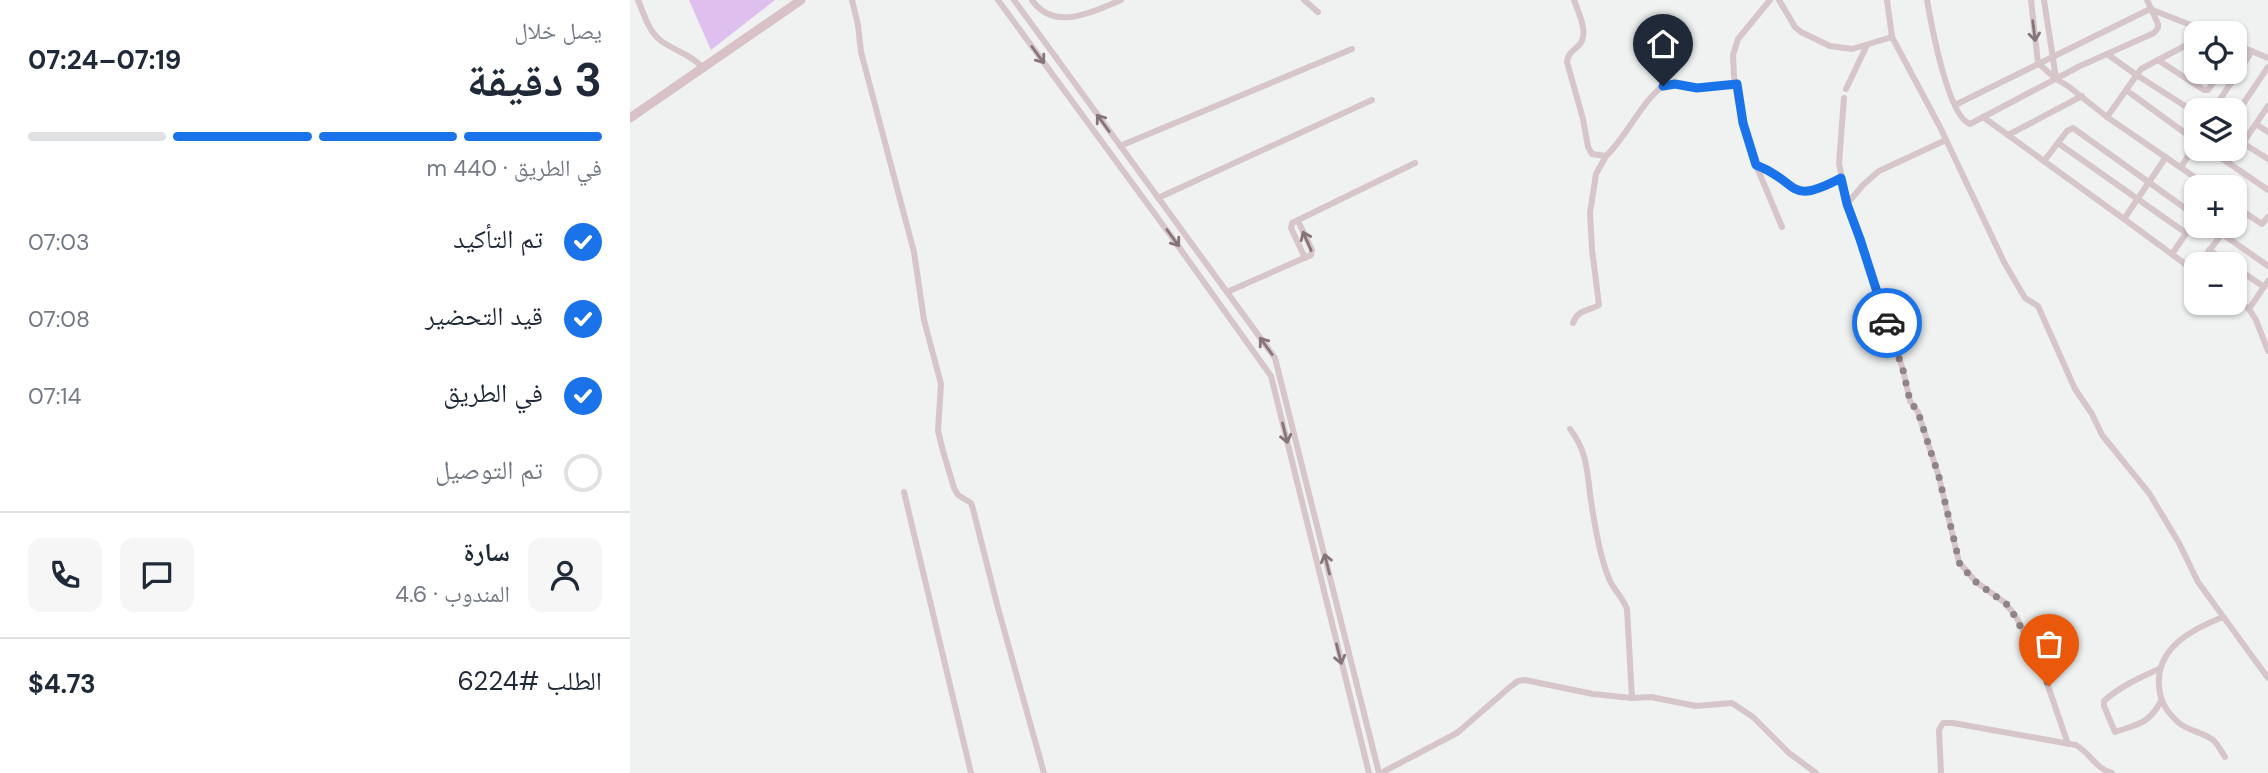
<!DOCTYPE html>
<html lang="ar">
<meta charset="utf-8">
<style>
body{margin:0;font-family:"DM Sans","Noto Naskh Arabic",sans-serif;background:#f6f6f7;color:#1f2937;direction:rtl;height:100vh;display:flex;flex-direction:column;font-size:26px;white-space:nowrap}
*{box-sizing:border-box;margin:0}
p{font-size:23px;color:#747a83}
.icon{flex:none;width:38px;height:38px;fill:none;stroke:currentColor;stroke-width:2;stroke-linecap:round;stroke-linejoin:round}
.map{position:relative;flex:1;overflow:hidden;direction:ltr}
.sheet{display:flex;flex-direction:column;background:#fff;width:630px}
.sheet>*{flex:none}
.buttons{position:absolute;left:1554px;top:21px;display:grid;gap:14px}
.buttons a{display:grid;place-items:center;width:63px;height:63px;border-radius:14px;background:#fff;box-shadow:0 2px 5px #0004;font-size:35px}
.pin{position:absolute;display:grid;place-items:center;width:60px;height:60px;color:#fff;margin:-72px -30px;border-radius:50% 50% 50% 0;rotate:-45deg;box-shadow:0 0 7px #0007}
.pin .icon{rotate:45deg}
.courier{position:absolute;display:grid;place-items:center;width:70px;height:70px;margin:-35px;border:5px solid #1a73e8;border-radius:50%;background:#fff;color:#222;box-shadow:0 2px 9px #0007}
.headline em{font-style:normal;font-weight:700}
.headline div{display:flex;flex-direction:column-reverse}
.headline{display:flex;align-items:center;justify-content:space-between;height:119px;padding:0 28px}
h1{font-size:46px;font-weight:700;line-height:52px}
.bar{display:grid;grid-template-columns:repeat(4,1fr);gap:10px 7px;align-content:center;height:84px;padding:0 28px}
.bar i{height:9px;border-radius:5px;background:#e0e1e3}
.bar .on{background:#1a73e8}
.bar p{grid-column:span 4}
.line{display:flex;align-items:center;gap:18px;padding:0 28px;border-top:2px solid #e0e1e3}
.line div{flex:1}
.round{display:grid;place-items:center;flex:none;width:74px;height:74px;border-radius:14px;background:#f6f6f7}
ol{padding:0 28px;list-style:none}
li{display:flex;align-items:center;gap:21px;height:77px}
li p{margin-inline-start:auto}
li .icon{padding:7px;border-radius:50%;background:#1a73e8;color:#fff;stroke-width:4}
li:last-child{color:#747a83}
li i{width:38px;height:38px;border:4px solid #e0e1e3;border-radius:50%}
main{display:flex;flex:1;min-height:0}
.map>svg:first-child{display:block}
.green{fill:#debfee}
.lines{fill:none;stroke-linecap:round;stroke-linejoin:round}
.minor{stroke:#d6c6ca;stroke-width:6}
.secondary{stroke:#d8c2c7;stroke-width:9}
.oneway{stroke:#877479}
.done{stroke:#8f8486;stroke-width:7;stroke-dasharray:0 12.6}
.route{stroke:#1a73e8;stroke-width:9}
</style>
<main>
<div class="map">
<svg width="1638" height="773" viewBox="0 0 1638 773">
<rect width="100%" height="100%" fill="#eff2f0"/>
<polygon class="green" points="59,0 145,0 81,50"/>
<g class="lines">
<g class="minor">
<path d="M 8,0 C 14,14 18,30 30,40 C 44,51 61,54 73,68"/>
<polyline points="222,0 228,25 231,52 284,252 294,320 311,384 308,431 313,451 324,488 328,495 341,503 343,509 368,608 414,773"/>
<polyline points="368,0 541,236 641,376 739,773"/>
<polyline points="384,0 645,358 749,773"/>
<path d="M 402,0 C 424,32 463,12 491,0"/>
<polyline points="674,0 688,12"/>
<path d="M 944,0 C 948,12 959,32 950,44 C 944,51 938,52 937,62 L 953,119 L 958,147 L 962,154 L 976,156 C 994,141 1017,92 1036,85 C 1043,82 1050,85 1057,87 C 1073,90 1091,85 1107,84"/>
<path d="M 1140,0 L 1108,39 L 1103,55 L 1104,77 L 1109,106 L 1126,165 C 1171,182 1156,207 1211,178"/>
<polyline points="1149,0 1165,27 1171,32 1200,46 1222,49 1262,37"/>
<polyline points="1257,0 1262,37 1310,127 1374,262 1395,298 1408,306 1445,389 1462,414 1472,435 1519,493 1549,543 1568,582 1638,678"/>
<path d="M 1297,0 C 1301,23 1318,117 1340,124 L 1450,66 L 1524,33 L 1528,28 L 1528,24 L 1517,0"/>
<polyline points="1401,0 1408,63 1426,79 1438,86 1477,117 1579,187"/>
<polyline points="1414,0 1426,78"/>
<polyline points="1605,44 1638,58"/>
<polyline points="1477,54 1505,74 1566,113"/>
<polyline points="1528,60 1574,90 1578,90 1591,72"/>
<polyline points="1216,89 1237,45"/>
<polyline points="1496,90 1566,141"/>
<polyline points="1214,98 1209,163 1217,204 1230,239 1273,370 1280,401 1288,412 1309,477 1329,562 1346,582 1374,602 1385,615 1409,660 1438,744"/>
<polyline points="1325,105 1520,9 1581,33"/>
<polyline points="1583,110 1622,51"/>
<polyline points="1605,116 1638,67"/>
<polyline points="1353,117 1494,219 1536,157"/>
<polyline points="1477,117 1511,69 1566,40"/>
<polyline points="1626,124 1638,132"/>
<polyline points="1378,135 1452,96"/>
<polyline points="1605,138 1638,159"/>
<polyline points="1428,143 1556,233"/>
<polyline points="1613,143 1638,106"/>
<polyline points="490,146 722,49"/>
<polyline points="1578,149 1638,190"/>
<polyline points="1414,161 1437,131 1443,128 1566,216"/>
<polyline points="1126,165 1152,227"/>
<polyline points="1551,167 1566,144"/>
<polyline points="528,198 742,100"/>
<polyline points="1217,204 1233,185 1249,171 1316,140"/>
<polyline points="1605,206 1632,224 1638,217"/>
<polyline points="1494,219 1566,272"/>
<polyline points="1581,226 1638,266"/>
<polyline points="1579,250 1600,264"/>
<polyline points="1542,254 1566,219"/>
<polyline points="675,258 661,228 662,223 785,163"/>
<polyline points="1569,264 1592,234"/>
<polyline points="1605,267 1634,287"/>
<polyline points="597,292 681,255 682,250 668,221"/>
<polyline points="1605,299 1619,309 1638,281"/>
<polyline points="1619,309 1626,320 1638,351"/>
<path d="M 943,323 C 948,309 959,311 969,305 L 962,249 L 960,213 L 966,174 L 976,156"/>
<path d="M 940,429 C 958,452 957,473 961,501 C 965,526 970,558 980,581 C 985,591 993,598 997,609 L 1002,698"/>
<polyline points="274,492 341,773"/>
<path d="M 1593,617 C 1562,629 1526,648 1529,686 C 1530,702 1537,712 1549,723 C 1559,731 1572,732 1583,740 C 1588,744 1591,751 1595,757"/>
<path d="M 1529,669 C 1511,677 1489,687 1474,701 L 1474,706 L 1485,732 C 1508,724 1519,724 1531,701"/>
<polyline points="751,773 827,733 880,687 888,681 895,680 963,694 1002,698 1021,697 1066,706 1102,703 1123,717 1159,753 1186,773"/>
<path d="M 1311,773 L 1309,730 L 1313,723 L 1323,723 L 1446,745 C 1460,753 1466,769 1482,773"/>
</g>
<polyline class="secondary" points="0,118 171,0"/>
</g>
<defs><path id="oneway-shaft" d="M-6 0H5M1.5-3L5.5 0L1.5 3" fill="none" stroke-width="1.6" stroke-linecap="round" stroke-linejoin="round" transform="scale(1.75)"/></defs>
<g class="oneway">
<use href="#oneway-shaft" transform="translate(1404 31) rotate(83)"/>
<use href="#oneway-shaft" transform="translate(408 55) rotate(54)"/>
<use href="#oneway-shaft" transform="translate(473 123) rotate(-126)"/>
<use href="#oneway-shaft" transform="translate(543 238) rotate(54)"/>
<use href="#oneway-shaft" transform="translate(677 241) rotate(-114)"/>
<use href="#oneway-shaft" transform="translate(636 346) rotate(-126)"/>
<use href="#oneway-shaft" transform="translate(655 433) rotate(76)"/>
<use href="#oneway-shaft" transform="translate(697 564) rotate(-104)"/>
<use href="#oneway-shaft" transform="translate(709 654) rotate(76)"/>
</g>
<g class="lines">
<polyline class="done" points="1257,323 1273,370 1280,401 1288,412 1309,477 1330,565 1346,582 1379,606 1409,660 1419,686"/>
<path class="route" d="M 1033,86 L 1045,84 L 1067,88 L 1107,84 L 1113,123 L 1126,165 C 1171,182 1156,207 1211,178 L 1217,204 L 1230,239 L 1257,323"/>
</g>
</svg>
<div class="buttons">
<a><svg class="icon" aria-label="locate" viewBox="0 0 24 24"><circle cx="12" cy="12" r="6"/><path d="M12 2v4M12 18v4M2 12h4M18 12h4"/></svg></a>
<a><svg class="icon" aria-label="layers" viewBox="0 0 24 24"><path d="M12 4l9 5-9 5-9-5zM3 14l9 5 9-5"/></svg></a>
<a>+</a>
<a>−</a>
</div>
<div class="pin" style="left:1419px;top:686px;background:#ea580c"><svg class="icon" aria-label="bag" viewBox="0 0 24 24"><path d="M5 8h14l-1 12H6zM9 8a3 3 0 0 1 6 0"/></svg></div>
<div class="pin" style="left:1033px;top:86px;background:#1f2937"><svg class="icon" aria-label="home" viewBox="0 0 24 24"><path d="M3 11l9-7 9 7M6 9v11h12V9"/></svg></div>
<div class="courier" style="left:1257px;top:323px"><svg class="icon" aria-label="car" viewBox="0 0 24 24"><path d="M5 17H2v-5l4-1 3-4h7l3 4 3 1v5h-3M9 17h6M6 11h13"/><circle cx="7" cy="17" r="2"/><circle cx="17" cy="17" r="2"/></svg></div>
</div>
<section class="sheet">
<div class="headline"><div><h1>3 دقيقة</h1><p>يصل خلال</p></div><em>07:19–07:24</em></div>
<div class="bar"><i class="on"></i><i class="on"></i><i class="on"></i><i></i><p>في الطريق · 440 m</p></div>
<ol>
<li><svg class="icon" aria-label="check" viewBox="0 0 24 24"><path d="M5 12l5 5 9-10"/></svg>تم التأكيد<p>07:03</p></li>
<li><svg class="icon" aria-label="check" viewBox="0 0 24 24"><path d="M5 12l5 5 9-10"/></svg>قيد التحضير<p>07:08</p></li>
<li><svg class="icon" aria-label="check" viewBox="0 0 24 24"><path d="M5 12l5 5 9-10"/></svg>في الطريق<p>07:14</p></li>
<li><i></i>تم التوصيل</li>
</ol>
<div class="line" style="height:126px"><a class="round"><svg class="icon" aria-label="person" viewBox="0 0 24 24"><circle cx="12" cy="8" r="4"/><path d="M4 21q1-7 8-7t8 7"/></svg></a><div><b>سارة</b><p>المندوب · 4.6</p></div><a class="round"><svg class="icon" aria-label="chat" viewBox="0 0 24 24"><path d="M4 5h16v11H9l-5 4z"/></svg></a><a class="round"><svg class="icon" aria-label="phone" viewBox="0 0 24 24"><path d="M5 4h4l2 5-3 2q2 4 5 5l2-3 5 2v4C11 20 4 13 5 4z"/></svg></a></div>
<div class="line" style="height:91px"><div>الطلب #6224</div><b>$4.73</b></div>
</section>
</main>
